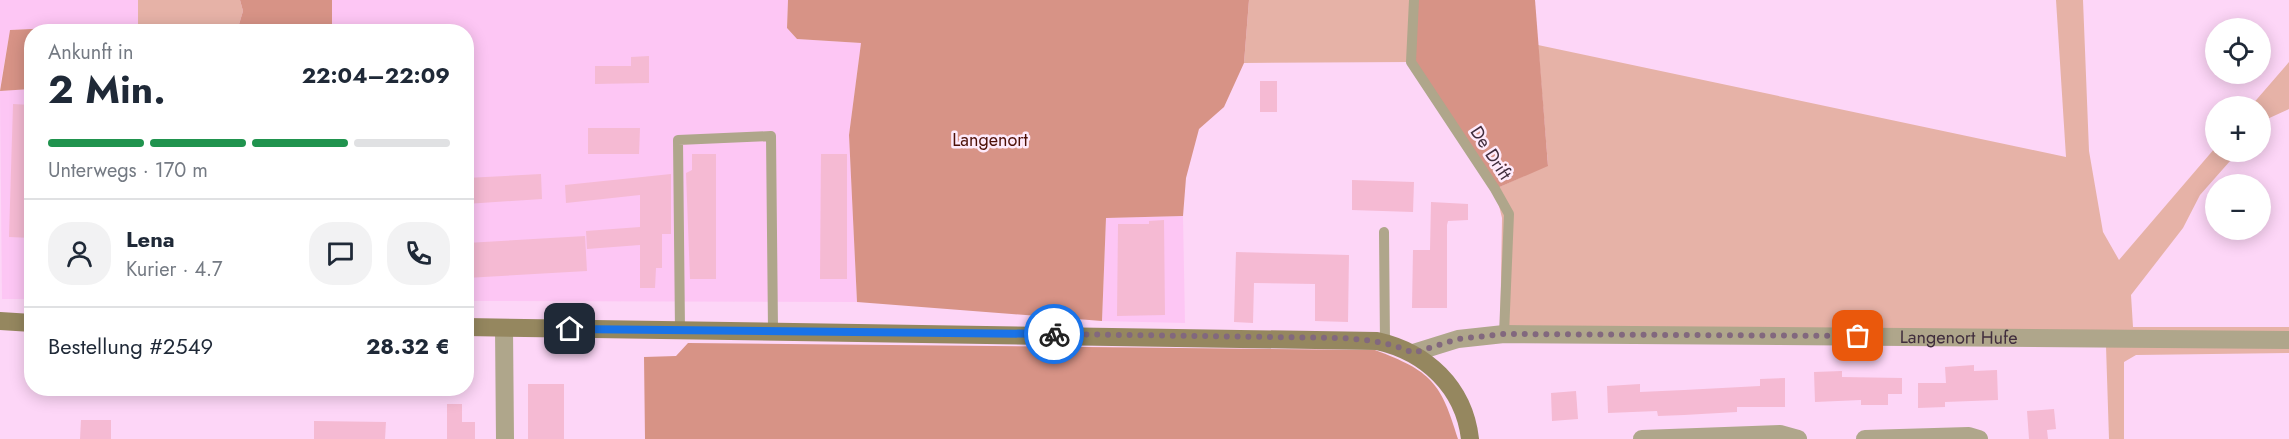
<!DOCTYPE html>
<html lang="de">
<meta charset="utf-8">
<style>
body{margin:0;font-family:Jost,sans-serif;background:#f2f2f3;color:#1f2937;height:100vh;display:flex;flex-direction:column;font-size:22px;white-space:nowrap}
*{box-sizing:border-box;margin:0}
p{font-size:20px;color:#747a83}
.icon{flex:none;width:33px;height:33px;fill:none;stroke:currentColor;stroke-width:2;stroke-linecap:round;stroke-linejoin:round}
.map{position:relative;flex:1;overflow:hidden}
.details{position:absolute;left:24px;top:24px;width:450px;height:372px;display:flex;flex-direction:column;background:#fff;border-radius:24px;box-shadow:0 3px 15px #0003}
.details>*{flex:none}
.buttons{position:absolute;left:2205px;top:18px;display:grid;gap:12px}
.buttons a{display:grid;place-items:center;width:66px;height:66px;border-radius:50%;background:#fff;box-shadow:0 3px 15px #0003;font-size:30px}
.pin{position:absolute;display:grid;place-items:center;width:51px;height:51px;color:#fff;margin:-26px;border-radius:12px;box-shadow:0 3px 9px #0006}
.courier{position:absolute;display:grid;place-items:center;width:60px;height:60px;margin:-30px;border:4px solid #1a73e8;border-radius:50%;background:#fff;color:#222;box-shadow:0 2px 8px #0007}
.head em{font-style:normal;font-weight:700}
.head div{display:flex;flex-direction:column-reverse}
.head{display:flex;align-items:center;justify-content:space-between;height:102px;padding:0 24px}
h1{font-size:39px;font-weight:700;line-height:45px}
.bar{display:grid;grid-template-columns:repeat(4,1fr);gap:9px 6px;align-content:center;height:72px;padding:0 24px}
.bar i{height:8px;border-radius:4px;background:#e0e1e3}
.bar .current{background:#20934e}
.bar p{grid-column:span 4}
.line{display:flex;align-items:center;gap:15px;padding:0 24px;border-top:2px solid #e0e1e3}
.line div{flex:1}
.round{display:grid;place-items:center;flex:none;width:63px;height:63px;border-radius:24px;background:#f2f2f3}
.map>svg:first-child{display:block}
.built{fill:#fdc6f4}
.green{fill:#e6b2a7}
.forest{fill:#d79386}
.building{fill:#f5bad3}
.lines{fill:none;stroke-linecap:round;stroke-linejoin:round}
.lane{stroke:#afa68b;stroke-width:10}
.street{stroke:#afa68b;stroke-width:18}
.secondary{stroke:#95875f;stroke-width:18}
.done{stroke:#82687e;stroke-width:6;stroke-dasharray:0 10.8}
.route{stroke:#1a73e8;stroke-width:8}
.labels{text-anchor:middle;dominant-baseline:central;stroke-width:5;stroke-linejoin:round;paint-order:stroke}
.park-label{font-size:18px;fill:#4d1007;stroke:#feeafb}
.street-label{font-size:18px;fill:#402d3d;stroke:#feeafb}
</style>
<div class="map">
<svg width="2289" height="439" viewBox="0 0 2289 439">
<rect width="100%" height="100%" fill="#fdd6f7"/>
<g class="built">
<polygon points="0,0 138,0 138,24 10,30 0,87"/>
<polygon points="332,0 788,0 787,28 797,39 861,43 849,135 857,302 467,301 466,32 332,32"/>
<polygon points="31,89 31,299 2,299 0,91"/>
<polygon points="1183,216 1185,323 1102,321 1106,218"/>
</g>
<g class="green">
<polygon points="138,0 240,0 243,11 237,31 174,31 138,24"/>
<polygon points="1249,0 1414,0 1411,62 1244,63"/>
<polygon points="2056,0 2083,0 2089,151 2103,232 2119,260 2215,148 2216,152 2238,152 2200,195 2183,228 2131,295 2133,327 2289,327 2289,353 2136,355 2124,362 2124,439 2109,439 2106,346 1500,340 1502,218 1495,189 1548,165 1538,45 2066,157"/>
<polygon points="2289,62 2289,109 2265,120 2261,125 2260,106 2251,106"/>
</g>
<g class="forest">
<polygon points="240,0 332,0 332,31 237,31 243,11"/>
<polygon points="788,0 1249,0 1244,63 1224,107 1199,129 1186,178 1183,216 1106,218 1102,321 857,302 849,135 861,43 797,39 787,28"/>
<polygon points="1414,0 1535,0 1548,166 1495,189 1411,62"/>
<polygon points="138,24 174,31 32,32 31,89 0,91 10,30"/>
<path d="M 688,343 L 1375,350 C 1431,371 1441,382 1458,439 L 645,439 L 644,357 L 676,356 Z"/>
</g>
<g class="building">
<polygon points="649,56 649,83 595,84 595,66 631,66 631,57"/>
<rect x="1260" y="81" width="17" height="31"/>
<polygon points="13,104 32,105 32,238 9,237"/>
<polygon points="588,128 640,128 639,154 588,154"/>
<polygon points="692,154 716,154 716,279 690,279 686,173 692,170"/>
<polygon points="821,154 847,154 847,279 820,279"/>
<polygon points="541,174 542,199 466,204 466,178"/>
<polygon points="671,174 671,234 662,234 662,268 656,268 655,288 640,288 640,245 587,249 586,231 640,227 640,195 566,203 565,185"/>
<polygon points="1352,180 1414,182 1413,212 1352,210"/>
<polygon points="1431,202 1468,204 1468,220 1448,221 1447,225 1447,308 1412,308 1413,250 1430,250"/>
<polygon points="1164,220 1165,315 1117,316 1118,224 1149,224 1149,221"/>
<polygon points="585,236 587,271 466,278 466,243"/>
<polygon points="1236,252 1349,255 1348,322 1315,321 1315,284 1254,283 1253,323 1234,322"/>
<polygon points="1974,365 1974,371 1997,370 1998,400 1945,402 1945,407 1918,408 1918,383 1946,383 1945,367"/>
<polygon points="1842,371 1842,377 1902,378 1902,394 1888,394 1888,405 1861,405 1861,400 1815,402 1814,372"/>
<polygon points="1785,378 1785,407 1737,407 1737,412 1684,415 1658,416 1657,411 1608,413 1607,386 1640,384 1640,392 1684,390 1760,386 1760,379"/>
<rect x="528" y="384" width="36" height="55"/>
<polygon points="1576,391 1578,419 1552,421 1551,393"/>
<polygon points="447,404 462,404 462,422 475,422 475,439 447,439"/>
<polygon points="2054,409 2056,429 2047,430 2048,439 2029,439 2027,411"/>
<polygon points="81,420 111,420 111,439 80,439"/>
<polygon points="314,421 386,422 385,439 314,439"/>
</g>
<g class="lines">
<g class="lane">
<polyline points="1414,0 1411,62 1495,189 1509,214 1504,334"/>
<polyline points="1384,232 1385,343"/>
<polyline points="680,330 678,140 771,136 773,330"/>
</g>
<g class="street">
<polyline points="504,328 505,439"/>
<path id="s1" d="M 1413,353 L 1458,339 L 1504,334 L 2289,340"/>
<polyline points="1642,439 1780,434 1798,439"/>
<polyline points="1865,439 1969,436 1979,439"/>
</g>
<g class="secondary">
<polyline points="0,321 32,323"/>
<path d="M 466,327 L 1377,341 C 1426,352 1464,387 1470,439"/>
</g>
</g>
<g class="lines">
<path class="done" d="M 1054,334 L 1342,338 C 1368,340 1390,342 1413,353 L 1458,339 L 1504,334 L 1858,336"/>
<polyline class="route" points="570,329 1054,334"/>
</g>
<g class="labels">
<g class="park-label">
<text x="990" y="140">Langenort</text>
</g>
<g class="street-label">
<text transform="translate(1491 153) rotate(57)">De Drift</text>
<text stroke="none"><textPath href="#s1" startOffset="548">Langenort Hufe</textPath></text>
</g>
</g>
</svg>
<div class="buttons">
<a><svg class="icon" aria-label="locate" viewBox="0 0 24 24"><circle cx="12" cy="12" r="6"/><path d="M12 2v4M12 18v4M2 12h4M18 12h4"/></svg></a>
<a>+</a>
<a>−</a>
</div>
<div class="pin" style="left:1858px;top:336px;background:#ea580c"><svg class="icon" aria-label="bag" viewBox="0 0 24 24"><path d="M5 8h14l-1 12H6zM9 8a3 3 0 0 1 6 0"/></svg></div>
<div class="pin" style="left:570px;top:329px;background:#1f2937"><svg class="icon" aria-label="home" viewBox="0 0 24 24"><path d="M3 11l9-7 9 7M6 9v11h12V9"/></svg></div>
<div class="courier" style="left:1054px;top:334px"><svg class="icon" aria-label="bike" viewBox="0 0 24 24"><circle cx="6" cy="16" r="4"/><circle cx="18" cy="16" r="4"/><path d="M6 16l4-8h5l3 8M10 8l3 8H6M13 5h3"/></svg></div>
<section class="details">
<div class="head"><div><h1>2 Min.</h1><p>Ankunft in</p></div><em>22:04–22:09</em></div>
<div class="bar"><i class="current"></i><i class="current"></i><i class="current"></i><i></i><p>Unterwegs · 170 m</p></div>
<div class="line" style="height:108px"><a class="round"><svg class="icon" aria-label="person" viewBox="0 0 24 24"><circle cx="12" cy="8" r="4"/><path d="M4 21q1-7 8-7t8 7"/></svg></a><div><b>Lena</b><p>Kurier · 4.7</p></div><a class="round"><svg class="icon" aria-label="chat" viewBox="0 0 24 24"><path d="M4 5h16v11H9l-5 4z"/></svg></a><a class="round"><svg class="icon" aria-label="phone" viewBox="0 0 24 24"><path d="M5 4h4l2 5-3 2q2 4 5 5l2-3 5 2v4C11 20 4 13 5 4z"/></svg></a></div>
<div class="line" style="height:78px"><div>Bestellung #2549</div><b>28.32 €</b></div>
</section>
</div>
